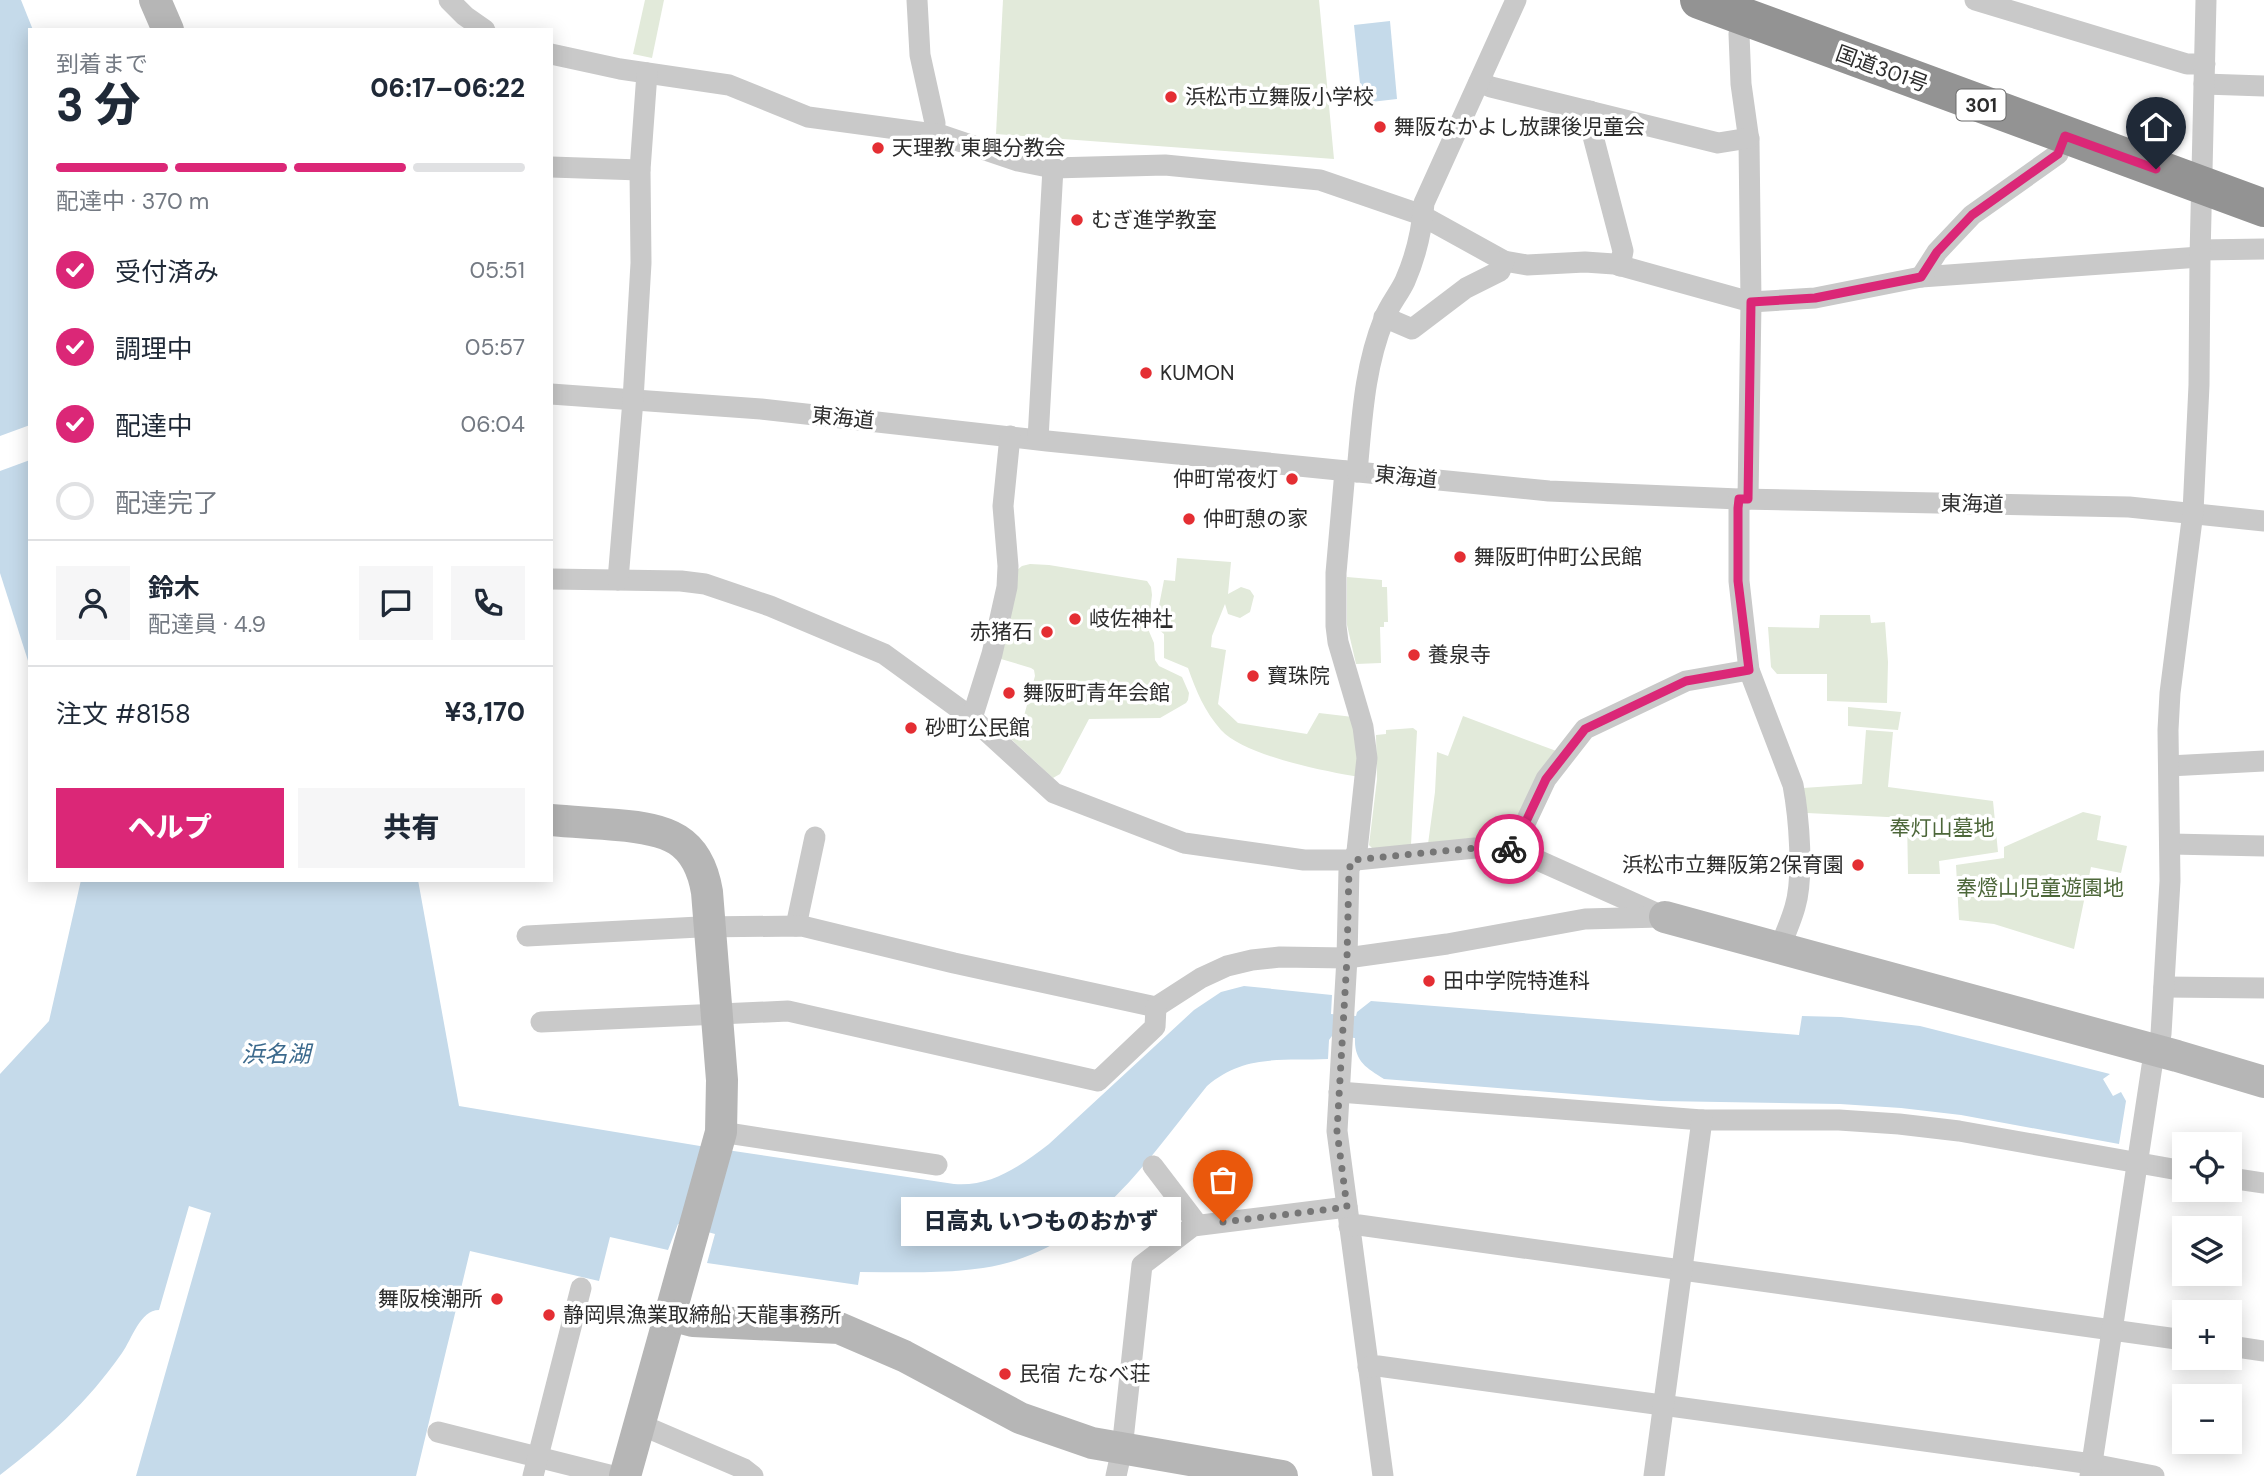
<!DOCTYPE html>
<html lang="ja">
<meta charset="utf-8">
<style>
body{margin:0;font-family:"DM Sans","Noto Sans JP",sans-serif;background:#f6f6f7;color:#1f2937;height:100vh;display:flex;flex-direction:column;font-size:26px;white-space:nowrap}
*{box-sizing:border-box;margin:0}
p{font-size:23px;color:#747a83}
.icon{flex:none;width:38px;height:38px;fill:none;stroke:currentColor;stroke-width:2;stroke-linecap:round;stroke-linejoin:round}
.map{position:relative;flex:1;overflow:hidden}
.drawer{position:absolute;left:28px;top:28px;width:525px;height:854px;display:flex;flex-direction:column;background:#fff;border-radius:0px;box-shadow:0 4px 18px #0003}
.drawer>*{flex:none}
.buttons{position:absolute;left:2172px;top:1132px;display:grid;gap:14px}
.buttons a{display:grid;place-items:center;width:70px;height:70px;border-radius:0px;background:#fff;box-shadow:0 4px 18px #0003;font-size:35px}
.pin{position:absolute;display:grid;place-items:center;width:60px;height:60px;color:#fff;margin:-72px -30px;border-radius:50% 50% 50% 0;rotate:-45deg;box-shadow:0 0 7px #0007}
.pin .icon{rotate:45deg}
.courier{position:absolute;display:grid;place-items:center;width:70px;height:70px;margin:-35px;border:5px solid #db2777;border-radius:50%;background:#fff;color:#222;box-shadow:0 2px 9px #0007}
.bubble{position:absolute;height:49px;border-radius:0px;background:#fff;box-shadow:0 4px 18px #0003;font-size:23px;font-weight:800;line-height:49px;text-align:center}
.headline em{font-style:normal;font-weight:800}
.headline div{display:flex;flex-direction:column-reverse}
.headline{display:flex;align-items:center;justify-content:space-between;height:119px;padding:0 28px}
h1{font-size:46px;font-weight:800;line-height:52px}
.bar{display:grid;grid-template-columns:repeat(4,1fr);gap:10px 7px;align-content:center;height:84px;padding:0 28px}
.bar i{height:9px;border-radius:5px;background:#e0e1e3}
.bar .active{background:#db2777}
.bar p{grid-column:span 4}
.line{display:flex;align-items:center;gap:18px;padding:0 28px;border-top:2px solid #e0e1e3}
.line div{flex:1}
.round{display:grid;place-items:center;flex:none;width:74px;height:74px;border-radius:0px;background:#f6f6f7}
ol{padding:0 28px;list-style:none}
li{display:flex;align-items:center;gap:21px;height:77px}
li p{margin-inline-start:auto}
li .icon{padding:7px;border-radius:50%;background:#db2777;color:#fff;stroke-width:4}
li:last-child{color:#747a83}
li i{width:38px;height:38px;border:4px solid #e0e1e3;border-radius:50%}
.action{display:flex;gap:14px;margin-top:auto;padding:14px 28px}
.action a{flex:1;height:80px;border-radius:0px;background:#db2777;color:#fff;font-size:28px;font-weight:800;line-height:80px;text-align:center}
.action a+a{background:#f6f6f7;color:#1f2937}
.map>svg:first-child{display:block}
.green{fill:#e2eada}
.water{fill:#c5daea}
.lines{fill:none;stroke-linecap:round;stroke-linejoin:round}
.street{stroke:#c9c9c9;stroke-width:21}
.secondary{stroke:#b6b6b6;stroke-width:32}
.highway{stroke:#939393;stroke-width:38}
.done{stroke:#767676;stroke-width:7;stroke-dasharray:0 12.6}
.route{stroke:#db2777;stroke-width:9}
.poi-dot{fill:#e42e33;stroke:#fff;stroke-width:2.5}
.labels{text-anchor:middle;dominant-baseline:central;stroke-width:7;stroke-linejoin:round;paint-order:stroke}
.shield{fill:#fff;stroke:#6b6b6b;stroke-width:2}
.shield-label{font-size:19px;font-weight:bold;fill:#2c2c2c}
.street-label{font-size:21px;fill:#2c2c2c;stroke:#fff}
.poi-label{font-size:21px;fill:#2c2c2c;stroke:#fff;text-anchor:start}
.park-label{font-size:21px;fill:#4d673a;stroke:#fff}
.water-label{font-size:23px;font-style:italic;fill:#3c6a8d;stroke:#fff}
</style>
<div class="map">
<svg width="2264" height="1476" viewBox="0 0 2264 1476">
<rect width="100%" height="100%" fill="#fff"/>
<g class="green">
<polygon points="645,0 664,0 652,58 633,54"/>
<polygon points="1003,0 1319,0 1334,159 996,134"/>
<path d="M 1177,558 L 1231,562 L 1228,594 L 1241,587 L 1250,590 L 1254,596 L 1250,612 L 1240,618 L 1228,614 L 1225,604 L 1212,636 L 1211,647 L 1226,650 L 1218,704 L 1238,723 L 1307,734 L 1319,713 L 1353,717 L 1359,777 C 1324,771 1245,756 1221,730 C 1205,712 1196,691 1188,668 L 1164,658 L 1164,634 L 1158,629 L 1157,616 L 1164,580 L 1175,581 Z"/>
<polygon points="1030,564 1049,565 1147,581 1151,587 1152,595 1148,629 1154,643 1155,660 1159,666 1182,677 1189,693 1188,700 1186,703 1160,718 1089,719 1060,774 1053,778 998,727 1000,725 1017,726 1022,723 1035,676 1034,670 1031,668 1001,659 1017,570 1022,566"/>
<polygon points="1347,577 1382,580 1382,587 1387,587 1388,622 1384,622 1384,627 1380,627 1381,663 1356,664 1347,625"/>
<polygon points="1820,615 1870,615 1871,623 1885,622 1888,662 1887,703 1827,701 1827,674 1777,674 1771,667 1768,627 1819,628"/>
<polygon points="1848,707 1901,712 1898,730 1848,726"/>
<polygon points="1463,716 1559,752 1506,840 1428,844 1435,792 1437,752 1448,756"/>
<polygon points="1413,728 1417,731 1411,845 1373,849 1369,845 1377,779 1376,735 1386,734 1386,730"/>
<polygon points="1866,730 1893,732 1888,787 1993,801 1998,852 1939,861 1940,874 1908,874 1907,818 1807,813 1803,788 1862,784"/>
<polygon points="2083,812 2101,816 2097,840 2127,846 2121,873 2091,867 2074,949 1994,924 1959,920 1956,865 2004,858 2004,847"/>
</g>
<g class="water">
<polygon points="0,0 21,0 33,30 30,30 30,425 0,436"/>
<polygon points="1390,21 1397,99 1362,103 1354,25"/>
<polygon points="30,460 30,667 0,573 0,471"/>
<path d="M 81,880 L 418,880 L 459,1106 L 700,1146 L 954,1184 C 992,1187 1020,1166 1049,1144 L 1194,1010 L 1221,992 L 1244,986 L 1332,995 L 1331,1014 L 1356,1016 L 1357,1012 L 1371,1001 L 1799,1035 L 1802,1016 L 1841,1017 L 1920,1026 L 2110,1074 L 2103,1079 L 2113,1096 L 2121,1092 L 2126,1101 L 2119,1144 L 1961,1115 L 1901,1108 L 1840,1104 L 1661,1101 L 1384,1079 C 1366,1068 1354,1061 1355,1038 L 1332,1036 L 1329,1040 L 1328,1059 C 1282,1061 1244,1054 1207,1086 C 1145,1163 1090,1252 983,1268 C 942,1274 901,1272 860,1272 L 858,1285 L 707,1263 L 715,1234 L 678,1224 L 668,1250 L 610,1237 L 599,1281 L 470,1251 L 416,1476 L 136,1476 L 211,1213 L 189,1206 L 159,1310 C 140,1310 132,1339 122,1353 C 88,1402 47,1439 0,1475 L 0,1074 L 49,1021 Z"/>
</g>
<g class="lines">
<g class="street">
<polyline points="449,0 465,16 485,30"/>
<polyline points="917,0 920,55 935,123 934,134"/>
<polyline points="1975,0 2187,64 2205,64"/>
<polyline points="1747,9 1739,34 1741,84 1749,141 1751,302 1748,499"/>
<polyline points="551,54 620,69 729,85 808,117 941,135 1018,161 1053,168 1165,165 1320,180 1419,214 1504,261 1527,265 1585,262 1614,264 1751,302 1815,298 1921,277 2200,257"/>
<polyline points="1479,82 1491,87 1718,143 1749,138"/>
<polyline points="2204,84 2264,86"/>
<polyline points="1590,111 1588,117 1623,251 1620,266"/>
<polyline points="551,167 640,170"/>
<polyline points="2200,250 2264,249"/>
<polyline points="1921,277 1937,252 1972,215 2058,154 2065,136"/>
<polyline points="1384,317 1412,329 1466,288 1500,271 1504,261"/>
<polyline points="551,394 761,409 1047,441 1549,491 1739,499 2129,507 2264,521"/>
<polyline points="1038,439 1053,168"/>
<polyline points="1345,471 1336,573 1336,626 1338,642 1363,727 1367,758 1357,851 1349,869 1347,958 1337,1131 1383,1476"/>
<path d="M 1357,472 C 1362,420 1364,368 1384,319 C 1389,305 1399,294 1405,281 C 1416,256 1422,230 1424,203 L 1516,0"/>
<path d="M 1739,499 L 1739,581 L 1749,670 L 1793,785 C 1799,817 1804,877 1795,907 C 1791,921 1785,935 1779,949"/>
<polyline points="551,579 681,581 705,584 770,606 884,654 972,718 1054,793 1184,843 1304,860 1356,860 1475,848 1513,849 1665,917"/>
<polyline points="618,580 633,400 641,263 640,170 647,73"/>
<polyline points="972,718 992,654 1007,587 1008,566 1003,506 1010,436"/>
<polyline points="2169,766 2264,761"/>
<polyline points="2171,844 2264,846"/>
<polyline points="1513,849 1546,779 1585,729 1686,681 1749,670"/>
<polyline points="796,926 815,837"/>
<polyline points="527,936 699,927 802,926 954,963 1156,1007 1201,978 1227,966 1252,960 1280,957 1347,958 1447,944 1585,919 1660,917"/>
<polyline points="2164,987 2264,988"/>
<polyline points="541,1022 788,1011 1098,1081 1155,1027 1156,1007"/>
<polyline points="1339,1092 1702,1120 1839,1120 1899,1124 1959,1131 2184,1171"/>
<polyline points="721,1132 937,1165"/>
<polyline points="1153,1166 1198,1225"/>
<polyline points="2230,1178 2264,1183"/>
<polyline points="1349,1226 1359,1225 2184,1340"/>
<polyline points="2230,1346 2264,1351"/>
<polyline points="1368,1367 1378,1366 2092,1464 2154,1476"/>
<polyline points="639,1424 744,1469 753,1476"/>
<polyline points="438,1432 613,1476"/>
<polyline points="533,1476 581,1288"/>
<polyline points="1116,1476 1122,1449 1142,1265 1193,1226 1347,1207"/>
<polyline points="1654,1476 1702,1120"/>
<polyline points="2090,1476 2152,1066 2161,1034 2170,881 2168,730 2170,693 2193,512 2199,385 2200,257 2206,0"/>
</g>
<g class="secondary">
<polyline points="155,0 168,30"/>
<path d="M 551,820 C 573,822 595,823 617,825 C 667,829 698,838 707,892 L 722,1080 L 721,1132 L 625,1476"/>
<polyline points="1665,917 2177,1056 2264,1082"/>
<polyline points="670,1315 693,1321 839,1328 904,1356 1020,1418 1092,1443 1282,1476"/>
</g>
<polyline class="highway" points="1699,0 2264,208"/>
</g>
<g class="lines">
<polyline class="done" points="1223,1222 1347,1207 1337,1131 1347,958 1349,869 1353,860 1475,848 1509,849"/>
<polyline class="route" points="1509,849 1513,849 1546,779 1585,729 1686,681 1749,670 1738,581 1738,508 1739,499 1748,499 1751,302 1815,298 1921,277 1937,252 1972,215 2058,154 2065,136 2156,169"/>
</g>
<g class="poi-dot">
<circle cx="1171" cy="97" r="7"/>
<circle cx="1380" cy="127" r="7"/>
<circle cx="878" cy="148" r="7"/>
<circle cx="1077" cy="220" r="7"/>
<circle cx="1146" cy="373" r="7"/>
<circle cx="1292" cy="479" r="7"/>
<circle cx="1189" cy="519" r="7"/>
<circle cx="1460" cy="557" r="7"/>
<circle cx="1075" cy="619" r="7"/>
<circle cx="1047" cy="632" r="7"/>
<circle cx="1414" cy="655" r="7"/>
<circle cx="1253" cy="676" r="7"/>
<circle cx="1009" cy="693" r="7"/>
<circle cx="911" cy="728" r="7"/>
<circle cx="1858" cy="865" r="7"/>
<circle cx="1429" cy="981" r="7"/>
<circle cx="497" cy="1299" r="7"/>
<circle cx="549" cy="1315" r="7"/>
<circle cx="1005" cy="1374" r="7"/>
</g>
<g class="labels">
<rect class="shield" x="1956.5" y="89.5" width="49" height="31" rx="5"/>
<g class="shield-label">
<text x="1981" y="105">301</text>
</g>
<g class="street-label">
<text transform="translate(1882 69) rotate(20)">国道301号</text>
<text transform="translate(843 418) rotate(6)">東海道</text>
<text transform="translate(1406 477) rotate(6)">東海道</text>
<text transform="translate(1972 504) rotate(1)">東海道</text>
</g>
<g class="poi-label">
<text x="1185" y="97">浜松市立舞阪小学校</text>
<text x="1394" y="127">舞阪なかよし放課後児童会</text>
<text x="892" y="148">天理教 東興分教会</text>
<text x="1091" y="220">むぎ進学教室</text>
<text x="1160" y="373">KUMON</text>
<text x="1278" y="479" text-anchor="end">仲町常夜灯</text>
<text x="1203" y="519">仲町憩の家</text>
<text x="1474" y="557">舞阪町仲町公民館</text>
<text x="1089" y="619">岐佐神社</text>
<text x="1033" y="632" text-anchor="end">赤猪石</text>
<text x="1428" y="655">養泉寺</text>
<text x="1267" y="676">寶珠院</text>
<text x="1023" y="693">舞阪町青年会館</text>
<text x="925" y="728">砂町公民館</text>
<text x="1844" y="865" text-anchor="end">浜松市立舞阪第2保育園</text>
<text x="1443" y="981">田中学院特進科</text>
<text x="483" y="1299" text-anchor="end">舞阪検潮所</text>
<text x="563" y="1315">静岡県漁業取締船 天龍事務所</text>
<text x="1019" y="1374">民宿 たなべ荘</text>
</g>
<g class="park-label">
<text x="1942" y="828">奉灯山墓地</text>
<text x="2040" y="888">奉燈山児童遊園地</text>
</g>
<g class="water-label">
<text x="276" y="1054">浜名湖</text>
</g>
</g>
</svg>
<div class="buttons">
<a><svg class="icon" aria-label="locate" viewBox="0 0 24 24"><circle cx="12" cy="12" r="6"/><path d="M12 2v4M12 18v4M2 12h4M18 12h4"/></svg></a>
<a><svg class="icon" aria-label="layers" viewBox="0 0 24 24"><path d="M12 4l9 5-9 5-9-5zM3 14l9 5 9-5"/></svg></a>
<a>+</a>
<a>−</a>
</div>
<div class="pin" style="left:1223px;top:1222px;background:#ea580c"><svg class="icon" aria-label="bag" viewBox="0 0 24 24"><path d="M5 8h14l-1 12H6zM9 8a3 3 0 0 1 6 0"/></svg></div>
<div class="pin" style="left:2156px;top:169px;background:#1f2937"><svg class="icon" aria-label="home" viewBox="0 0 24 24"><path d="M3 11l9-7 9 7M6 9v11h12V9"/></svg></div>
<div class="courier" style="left:1509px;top:849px"><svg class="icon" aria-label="bike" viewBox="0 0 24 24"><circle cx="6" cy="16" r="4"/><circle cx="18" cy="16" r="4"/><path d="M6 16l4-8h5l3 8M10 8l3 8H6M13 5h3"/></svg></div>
<div class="bubble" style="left:901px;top:1197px;width:280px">日高丸 いつものおかず</div>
<section class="drawer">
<div class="headline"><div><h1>3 分</h1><p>到着まで</p></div><em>06:17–06:22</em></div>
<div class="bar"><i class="active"></i><i class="active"></i><i class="active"></i><i></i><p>配達中 · 370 m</p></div>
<ol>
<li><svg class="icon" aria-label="check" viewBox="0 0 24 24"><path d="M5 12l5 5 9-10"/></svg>受付済み<p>05:51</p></li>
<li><svg class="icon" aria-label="check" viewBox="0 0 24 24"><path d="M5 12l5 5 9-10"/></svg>調理中<p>05:57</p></li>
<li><svg class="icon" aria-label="check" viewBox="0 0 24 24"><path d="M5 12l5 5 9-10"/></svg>配達中<p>06:04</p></li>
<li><i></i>配達完了</li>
</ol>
<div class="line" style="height:126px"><a class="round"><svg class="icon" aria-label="person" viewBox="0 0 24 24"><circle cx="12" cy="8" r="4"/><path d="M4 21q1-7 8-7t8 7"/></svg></a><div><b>鈴木</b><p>配達員 · 4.9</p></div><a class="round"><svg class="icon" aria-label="chat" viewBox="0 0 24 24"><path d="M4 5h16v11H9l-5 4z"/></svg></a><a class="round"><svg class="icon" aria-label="phone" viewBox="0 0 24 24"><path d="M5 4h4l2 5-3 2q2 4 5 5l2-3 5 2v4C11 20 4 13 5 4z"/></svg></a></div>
<div class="line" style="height:91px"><div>注文 #8158</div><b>¥3,170</b></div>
<div class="action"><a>ヘルプ</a><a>共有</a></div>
</section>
</div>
